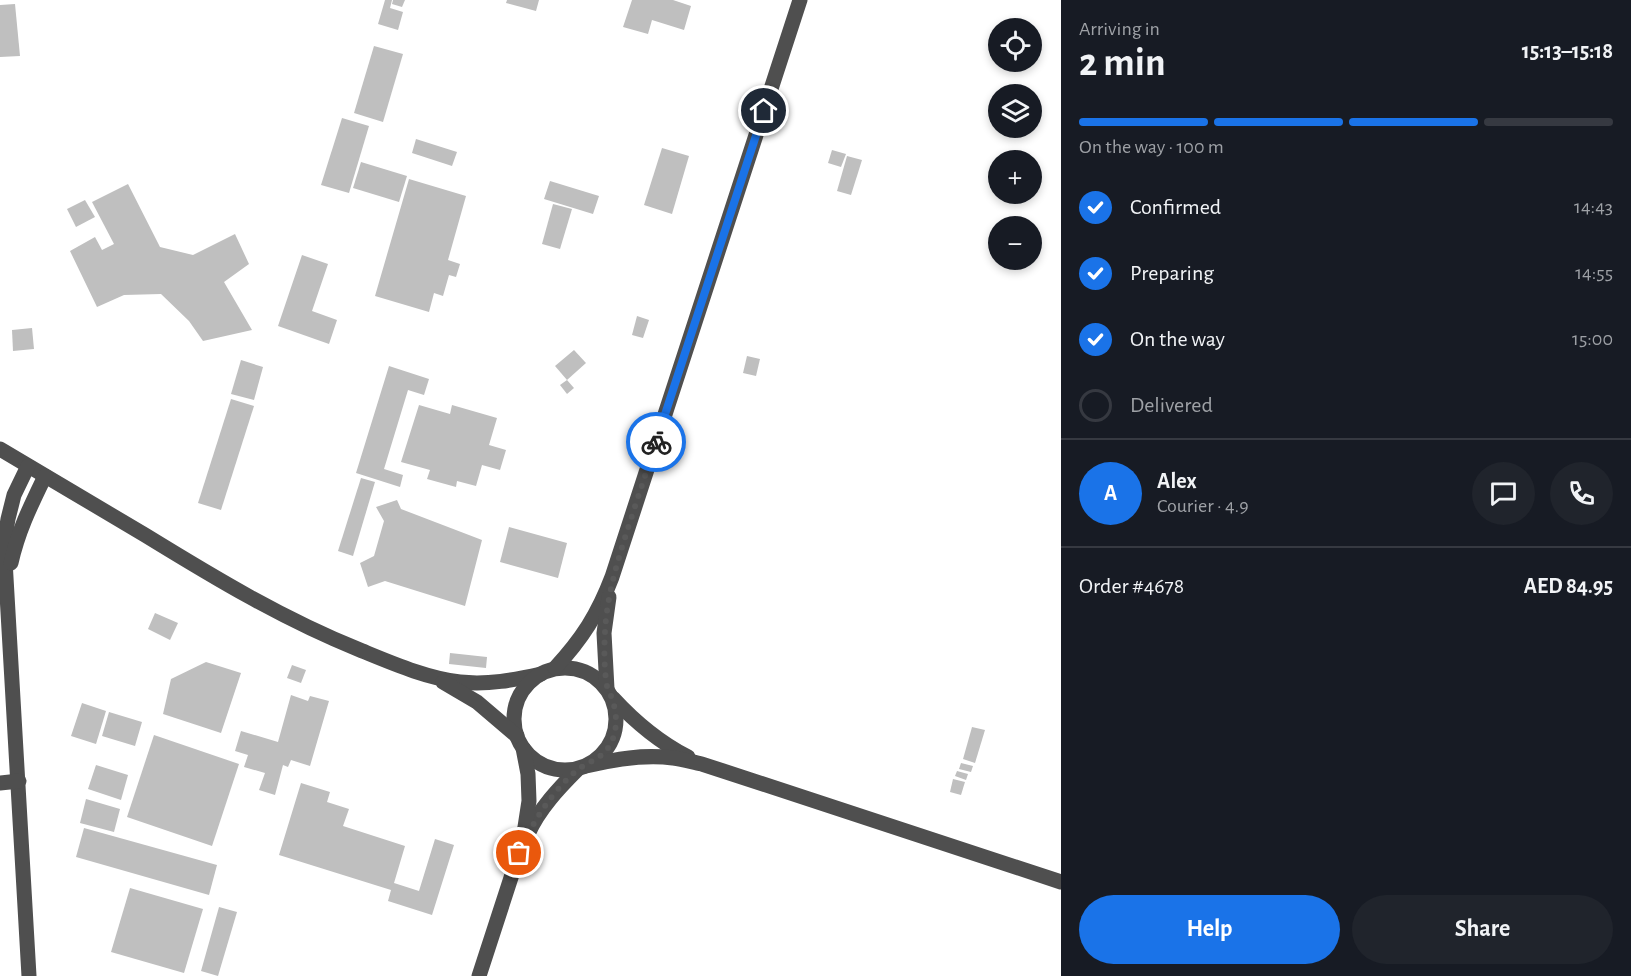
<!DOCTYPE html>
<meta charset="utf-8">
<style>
body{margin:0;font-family:"Alegreya Sans",sans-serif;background:#20242c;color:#f1f3f6;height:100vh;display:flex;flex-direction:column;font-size:22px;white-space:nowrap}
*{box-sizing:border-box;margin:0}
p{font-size:20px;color:#9ea1a6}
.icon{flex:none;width:33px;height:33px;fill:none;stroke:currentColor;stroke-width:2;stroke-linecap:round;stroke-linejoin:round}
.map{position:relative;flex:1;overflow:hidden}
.panel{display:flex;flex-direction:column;background:#171b24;width:570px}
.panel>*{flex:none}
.fabs{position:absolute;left:988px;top:18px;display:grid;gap:12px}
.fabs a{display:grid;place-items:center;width:54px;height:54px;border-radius:50%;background:#171b24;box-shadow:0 3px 9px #0003;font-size:30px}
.pin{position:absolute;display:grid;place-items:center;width:51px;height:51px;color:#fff;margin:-26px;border:3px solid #fff;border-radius:50%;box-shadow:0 2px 6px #0007}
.courier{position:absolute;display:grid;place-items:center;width:60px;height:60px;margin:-30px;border:4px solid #1a73e8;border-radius:50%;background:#fff;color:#222;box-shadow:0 2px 8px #0007}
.head em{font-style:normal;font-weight:700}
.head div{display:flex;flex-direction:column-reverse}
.head{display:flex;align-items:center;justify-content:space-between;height:102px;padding:0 18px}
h1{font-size:39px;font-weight:700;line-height:45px}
.bar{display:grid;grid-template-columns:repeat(4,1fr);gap:9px 6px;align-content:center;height:72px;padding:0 18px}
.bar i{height:8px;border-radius:4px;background:#363941}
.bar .current{background:#1a73e8}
.bar p{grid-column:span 4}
.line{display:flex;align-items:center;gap:15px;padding:0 18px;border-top:2px solid #363941}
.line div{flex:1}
.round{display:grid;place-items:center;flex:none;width:63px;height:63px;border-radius:32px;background:#20242c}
ol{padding:0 18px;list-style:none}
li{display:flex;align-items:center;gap:18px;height:66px}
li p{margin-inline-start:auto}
li .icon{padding:6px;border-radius:50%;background:#1a73e8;color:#fff;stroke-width:4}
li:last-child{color:#9ea1a6}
li i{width:33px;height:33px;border:3px solid #363941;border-radius:50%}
.cta{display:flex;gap:12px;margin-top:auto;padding:12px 18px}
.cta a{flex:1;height:69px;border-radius:36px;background:#1a73e8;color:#fff;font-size:24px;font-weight:700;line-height:69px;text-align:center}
.cta a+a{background:#20242c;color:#f1f3f6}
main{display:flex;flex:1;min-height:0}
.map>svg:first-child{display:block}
.building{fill:#bfbfbf}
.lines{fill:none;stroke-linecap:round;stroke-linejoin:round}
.minor{stroke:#4f4f4f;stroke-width:15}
.done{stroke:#595959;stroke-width:6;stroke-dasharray:0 10.8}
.route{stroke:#1a73e8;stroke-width:8}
</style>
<main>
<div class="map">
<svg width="1061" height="976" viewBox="0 0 1061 976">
<rect width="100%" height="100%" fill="#fff"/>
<g class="building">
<polygon points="385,0 392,0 390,8 403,12 398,30 378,24"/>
<polygon points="393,0 405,0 402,7 392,4"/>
<polygon points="507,0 539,0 536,11 506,3"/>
<polygon points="632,0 673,0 691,6 684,30 652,20 648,34 623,27"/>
<polygon points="15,4 20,56 0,57 0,5"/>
<polygon points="374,46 403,54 383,122 354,113"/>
<polygon points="342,118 369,126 349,193 321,185"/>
<polygon points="416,139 457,152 452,166 412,153"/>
<polygon points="662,148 689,156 672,214 644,205"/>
<polygon points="832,150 846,154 841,167 828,163"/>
<polygon points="847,156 862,160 851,195 837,191"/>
<polygon points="361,162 407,176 399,202 353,188"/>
<polygon points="409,179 466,196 448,260 460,264 456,277 449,275 443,296 434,293 429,312 375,296"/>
<polygon points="550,181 599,196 593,214 544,199"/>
<polygon points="128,184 160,247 193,255 235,234 249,264 224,282 252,330 203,341 189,321 161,294 124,295 97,307 70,251 95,237 102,250 114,244 92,202"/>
<polygon points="85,200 95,217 76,227 67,209"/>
<polygon points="553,204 572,209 560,249 542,244"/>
<polygon points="302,255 328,264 312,311 337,320 329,344 278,326"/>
<polygon points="637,316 649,320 643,338 632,335"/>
<polygon points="32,328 34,349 13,351 12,330"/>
<polygon points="574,350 586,363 567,380 555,366"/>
<polygon points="747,356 760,359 756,376 743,373"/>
<polygon points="241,360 263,367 254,400 231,394"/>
<polygon points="389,366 429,379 424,395 408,390 384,469 403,475 400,487 356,473"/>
<polygon points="567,380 574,388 567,394 560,385"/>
<polygon points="231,399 254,406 221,510 198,503"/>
<polygon points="419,405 450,414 452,405 497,418 489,445 506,450 500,470 482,465 476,486 457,481 456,487 427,479 430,470 401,462"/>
<polygon points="361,478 375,482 353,556 338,551"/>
<polygon points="397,500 401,509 482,540 465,606 385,581 368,587 360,563 374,556 384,521 376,507"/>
<polygon points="509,527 567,543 558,578 500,562"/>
<polygon points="155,613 178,623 170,640 148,629"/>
<polygon points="450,653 487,657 486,668 449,664"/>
<polygon points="206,662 241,673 221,733 163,714 171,679"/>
<polygon points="292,665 306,670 301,683 287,678"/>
<polygon points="291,695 308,701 310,696 329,701 310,766 291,760 288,767 283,765 275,795 259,790 265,773 244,767 248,755 235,751 241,731 278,742"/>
<polygon points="82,703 106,711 96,744 71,736"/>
<polygon points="109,712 142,722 135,746 102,736"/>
<polygon points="972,727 985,730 975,763 963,759"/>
<polygon points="154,735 239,764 212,846 127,817"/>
<polygon points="961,763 973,766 971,772 959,769"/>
<polygon points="96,765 128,775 121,800 88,789"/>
<polygon points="957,771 968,774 966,780 955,776"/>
<polygon points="953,779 965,782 961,795 950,792"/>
<polygon points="301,783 330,792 327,802 349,809 343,826 405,846 394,883 419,891 435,839 454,845 432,915 388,901 391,890 279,855"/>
<polygon points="86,799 120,809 114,832 80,823"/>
<polygon points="84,828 217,865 209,895 76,857"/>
<polygon points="130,888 203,909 184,973 111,952"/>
<polygon points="219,907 237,912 218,976 201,971"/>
</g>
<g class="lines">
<g class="minor">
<path d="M 0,449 C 48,478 97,506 145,535 C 215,578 283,619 360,650 C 392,663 426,678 460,682 C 488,685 514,680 541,674"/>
<polyline points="28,466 14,495 8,519 4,543 29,976"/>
<path d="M 11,563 C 18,531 31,505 45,476"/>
<circle cx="565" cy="719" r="51"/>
<path d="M 555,668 C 582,639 598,614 612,577 L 800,0"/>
<polyline points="443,682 477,702 517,736"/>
<polyline points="607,689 604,633 609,597"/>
<path d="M 613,698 C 635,722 659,742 688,757"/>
<path d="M 586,766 C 615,759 644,754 673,758 C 683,759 692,762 702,764 L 1061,882"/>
<polyline points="0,783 19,781"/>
<path d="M 528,834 C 539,809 559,788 578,769"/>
<polyline points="479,976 519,853 525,827 529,801 528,774 523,748"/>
</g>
</g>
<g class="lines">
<path class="done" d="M 519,853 C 533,822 550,794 576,771 C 588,761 602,760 611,743 C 618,729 617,713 612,699 C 611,695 608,691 607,686 C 604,669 604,649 605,632 C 607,594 618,560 629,525 C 638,497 647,470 656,442"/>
<polyline class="route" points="656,442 764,111"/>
</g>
</svg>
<div class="fabs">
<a><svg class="icon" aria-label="locate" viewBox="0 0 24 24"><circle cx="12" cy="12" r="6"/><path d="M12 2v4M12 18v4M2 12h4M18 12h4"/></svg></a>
<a><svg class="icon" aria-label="layers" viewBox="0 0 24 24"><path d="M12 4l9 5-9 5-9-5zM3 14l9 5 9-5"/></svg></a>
<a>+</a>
<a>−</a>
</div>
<div class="pin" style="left:519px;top:853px;background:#ea580c"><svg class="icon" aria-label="bag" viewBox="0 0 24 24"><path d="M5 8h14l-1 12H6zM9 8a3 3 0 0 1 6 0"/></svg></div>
<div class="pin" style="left:764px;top:111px;background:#1f2937"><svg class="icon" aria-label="home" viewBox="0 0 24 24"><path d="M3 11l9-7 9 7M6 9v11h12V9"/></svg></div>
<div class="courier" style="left:656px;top:442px"><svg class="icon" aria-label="bike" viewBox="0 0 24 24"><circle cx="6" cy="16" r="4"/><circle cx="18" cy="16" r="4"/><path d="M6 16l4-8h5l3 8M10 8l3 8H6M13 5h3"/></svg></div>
</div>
<section class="panel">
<div class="head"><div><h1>2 min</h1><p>Arriving in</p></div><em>15:13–15:18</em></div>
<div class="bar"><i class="current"></i><i class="current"></i><i class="current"></i><i></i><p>On the way · 100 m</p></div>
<ol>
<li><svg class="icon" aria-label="check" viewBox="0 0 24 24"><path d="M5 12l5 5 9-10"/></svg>Confirmed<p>14:43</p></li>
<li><svg class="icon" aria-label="check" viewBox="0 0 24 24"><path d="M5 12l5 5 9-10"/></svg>Preparing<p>14:55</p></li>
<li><svg class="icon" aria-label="check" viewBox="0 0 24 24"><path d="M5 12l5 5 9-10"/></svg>On the way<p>15:00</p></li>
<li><i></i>Delivered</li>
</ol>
<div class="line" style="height:108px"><b class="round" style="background:#1a73e8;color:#fff">A</b><div><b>Alex</b><p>Courier · 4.9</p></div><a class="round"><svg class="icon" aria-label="chat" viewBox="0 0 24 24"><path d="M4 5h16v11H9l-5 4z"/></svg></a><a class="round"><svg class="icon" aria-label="phone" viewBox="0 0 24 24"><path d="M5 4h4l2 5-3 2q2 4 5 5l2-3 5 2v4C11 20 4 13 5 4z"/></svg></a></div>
<div class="line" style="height:78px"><div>Order #4678</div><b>AED 84.95</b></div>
<div class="cta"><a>Help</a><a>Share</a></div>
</section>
</main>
